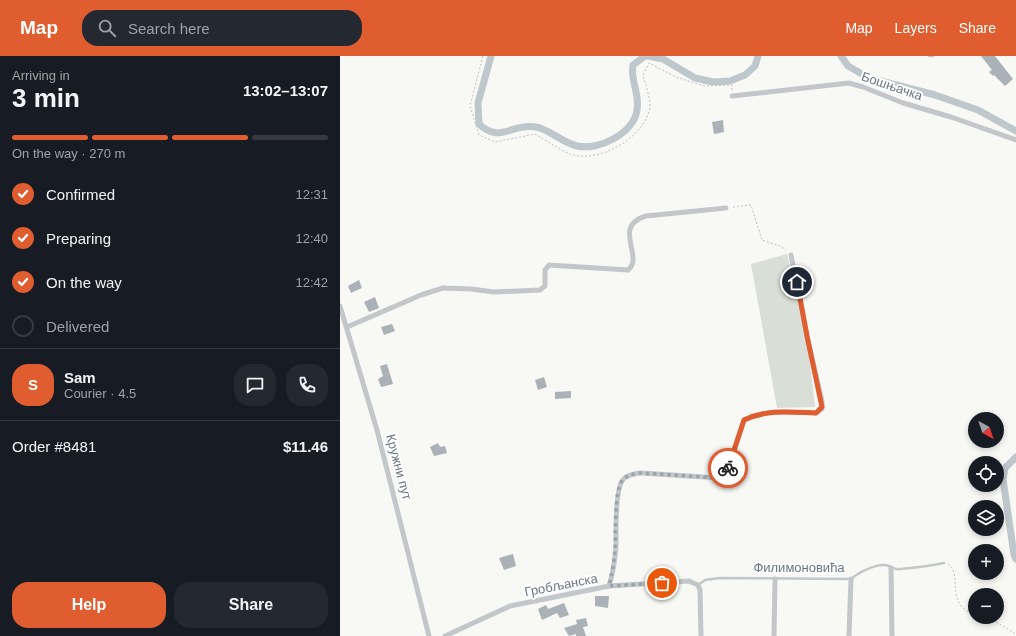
<!DOCTYPE html>
<meta charset="utf-8">
<style>
body{margin:0;font-family:Arial,sans-serif;background:#242831;color:#f1f3f6;height:100vh;display:flex;flex-direction:column;font-size:15px;white-space:nowrap}
*{box-sizing:border-box;margin:0}
p{font-size:13px;color:#9ea1a6}
.icon{flex:none;width:22px;height:22px;fill:none;stroke:currentColor;stroke-width:2;stroke-linecap:round;stroke-linejoin:round}
.map{position:relative;flex:1;overflow:hidden}
.details{display:flex;flex-direction:column;background:#171b24;width:340px}
.details>*{flex:none}
.needle{width:26px;rotate:140deg}
.controls{position:absolute;left:628px;top:356px;display:grid;gap:8px}
.controls a{display:grid;place-items:center;width:36px;height:36px;border-radius:50%;background:#171b24;box-shadow:0 2px 6px #0003;font-size:20px}
.pin{position:absolute;display:grid;place-items:center;width:34px;height:34px;color:#fff;margin:-17px;border:2px solid #fff;border-radius:50%;box-shadow:0 1px 4px #0007}
.courier{position:absolute;display:grid;place-items:center;width:40px;height:40px;margin:-20px;border:3px solid #df5d2e;border-radius:50%;background:#fff;color:#222;box-shadow:0 1px 5px #0007}
.head em{font-style:normal;font-weight:700}
.head div{display:flex;flex-direction:column-reverse}
.head{display:flex;align-items:center;justify-content:space-between;height:68px;padding:0 12px}
h1{font-size:26px;font-weight:700;line-height:30px}
.bar{display:grid;grid-template-columns:repeat(4,1fr);gap:6px 4px;align-content:center;height:48px;padding:0 12px}
.bar i{height:5px;border-radius:3px;background:#363941}
.bar .on{background:#df5d2e}
.bar p{grid-column:span 4}
.line{display:flex;align-items:center;gap:10px;padding:0 12px;border-top:1px solid #363941}
.line div{flex:1}
.round{display:grid;place-items:center;flex:none;width:42px;height:42px;border-radius:16px;background:#242831}
ol{padding:0 12px;list-style:none}
li{display:flex;align-items:center;gap:12px;height:44px}
li p{margin-inline-start:auto}
li .icon{padding:4px;border-radius:50%;background:#df5d2e;color:#fff;stroke-width:4}
li:last-child{color:#9ea1a6}
li i{width:22px;height:22px;border:2px solid #363941;border-radius:50%}
.button{display:flex;gap:8px;margin-top:auto;padding:8px 12px}
.button a{flex:1;height:46px;border-radius:16px;background:#df5d2e;color:#fff;font-size:16px;font-weight:700;line-height:46px;text-align:center}
.button a+a{background:#242831;color:#f1f3f6}
header{display:flex;align-items:center;gap:24px;box-sizing:border-box;height:56px;padding:0 20px;background:#df5d2e;color:#fff}
header strong{font-size:19px}
nav{display:flex;gap:22px;margin-inline-start:auto;font-size:14px}
.search{width:280px;height:36px;background:#242831;display:flex;align-items:center;gap:10px;box-sizing:border-box;padding:0 14px;border-radius:16px;color:#9ea1a6;font-size:15px}
main{display:flex;flex:1;min-height:0}
.map>svg:first-child{display:block}
.green{fill:#d9dfd6}
.lines{fill:none;stroke-linecap:round;stroke-linejoin:round}
.canal{stroke:#bdc7cc;stroke-width:7}
.building{fill:#aab2b7}
.path{stroke:#bdbfc1;stroke-width:1;stroke-dasharray:2 2;stroke-linecap:butt}
.service{stroke:#c3c7ca;stroke-width:2.5}
.minor{stroke:#c3c7ca;stroke-width:5}
.done{stroke:#9aa4ac;stroke-width:4;stroke-dasharray:0 7.2}
.route{stroke:#df5d2e;stroke-width:5}
.labels{text-anchor:middle;dominant-baseline:central;stroke-width:4;stroke-linejoin:round;paint-order:stroke}
.street-label{font-size:13px;fill:#687785;stroke:#fff}
</style>
<header>
<strong>Map</strong>
<div class="search"><svg class="icon" aria-label="search" viewBox="0 0 24 24"><circle cx="10" cy="10" r="6"/><path d="M15 15l6 6"/></svg>Search here</div>
<nav><a>Map</a><a>Layers</a><a>Share</a></nav>
</header>
<main>
<section class="details">
<div class="head"><div><h1>3 min</h1><p>Arriving in</p></div><em>13:02–13:07</em></div>
<div class="bar"><i class="on"></i><i class="on"></i><i class="on"></i><i></i><p>On the way · 270 m</p></div>
<ol>
<li><svg class="icon" aria-label="check" viewBox="0 0 24 24"><path d="M5 12l5 5 9-10"/></svg>Confirmed<p>12:31</p></li>
<li><svg class="icon" aria-label="check" viewBox="0 0 24 24"><path d="M5 12l5 5 9-10"/></svg>Preparing<p>12:40</p></li>
<li><svg class="icon" aria-label="check" viewBox="0 0 24 24"><path d="M5 12l5 5 9-10"/></svg>On the way<p>12:42</p></li>
<li><i></i>Delivered</li>
</ol>
<div class="line" style="height:72px"><b class="round" style="background:#df5d2e;color:#fff">S</b><div><b>Sam</b><p>Courier · 4.5</p></div><a class="round"><svg class="icon" aria-label="chat" viewBox="0 0 24 24"><path d="M4 5h16v11H9l-5 4z"/></svg></a><a class="round"><svg class="icon" aria-label="phone" viewBox="0 0 24 24"><path d="M5 4h4l2 5-3 2q2 4 5 5l2-3 5 2v4C11 20 4 13 5 4z"/></svg></a></div>
<div class="line" style="height:52px"><div>Order #8481</div><b>$11.46</b></div>
<div class="button"><a>Help</a><a>Share</a></div>
</section>
<div class="map">
<svg width="676" height="580" viewBox="0 0 676 580">
<rect width="100%" height="100%" fill="#f8f8f5"/>
<polygon class="green" points="447,198 467,280 475,351 437,352 411,208"/>
<g class="lines">
<g class="canal">
<path d="M 151,0 L 138,47 L 139,68 C 160,88 171,67 196,71 C 207,72 223,87 237,90 C 259,95 294,77 297,54 C 300,38 290,24 293,9 L 305,0"/>
<polyline points="308,0 323,3 355,22 373,26 390,25 405,19 415,10 418,0"/>
<polyline points="501,0 508,10 529,22 595,39 638,54 676,75"/>
<polyline points="676,401 665,412 663,423 674,499 676,503"/>
</g>
</g>
<g class="building">
<polygon points="641,0 655,0 673,23 665,30 654,19 653,20 649,16 652,14"/>
<polygon points="383,64 384,76 374,78 372,66"/>
<polygon points="19,224 22,232 11,237 8,230"/>
<polygon points="35,241 39,252 29,256 24,246"/>
<polygon points="52,268 55,275 44,279 41,271"/>
<polygon points="47,308 53,328 41,331 38,323 43,320 40,310"/>
<polygon points="204,321 207,331 198,334 195,324"/>
<polygon points="231,335 231,342 215,343 215,336"/>
<polygon points="98,387 100,391 105,390 107,397 94,400 90,391"/>
<polygon points="173,498 176,510 164,514 159,502"/>
<polygon points="255,540 269,540 268,552 255,550"/>
<polygon points="224,547 229,559 220,562 217,557 202,564 198,553 206,549 208,553"/>
<polygon points="246,562 248,570 243,571 246,580 236,580 236,578 229,580 224,572 237,568 236,564"/>
</g>
<g class="lines">
<g class="path">
<path d="M 143,0 L 130,50 L 139,79 L 155,86 L 195,78 C 206,84 218,93 230,98 C 259,108 304,82 310,52 C 311,45 305,26 303,19 L 309,7 L 336,21 L 364,30 L 392,29 L 392,34"/>
<polyline points="393,151 411,149 422,184 440,190 446,194"/>
<path d="M 608,508 C 624,520 603,547 635,559"/>
<polyline points="641,561 656,566 676,578"/>
</g>
<g class="service">
<polyline points="589,0 593,0"/>
<path d="M 358,529 L 365,524 L 379,522 L 511,523 C 519,516 539,506 549,510 C 554,512 555,514 560,513 C 575,512 589,510 604,507"/>
</g>
<g class="minor">
<polyline points="392,40 509,27 523,31 563,47 611,61 676,84"/>
<polyline points="0,250 37,374 89,580"/>
<path d="M 7,271 L 81,239 L 103,232 L 131,233 L 154,236 L 200,234 L 205,230 L 205,214 L 209,209 L 288,214 C 305,201 271,170 306,160 L 386,152"/>
<polyline points="551,512 552,580"/>
<path d="M 269,530 C 273,517 275,504 276,490 C 276,476 275,436 282,425 C 286,419 294,418 301,417 L 379,422 L 388,415 L 404,364 C 427,353 450,356 476,357 L 482,353 L 482,345 L 467,280 L 451,199"/>
<polyline points="105,580 170,550 269,530 349,525 358,529 360,534 361,580"/>
<polyline points="434,580 435,523"/>
<polyline points="509,580 511,523"/>
</g>
</g>
<g class="lines">
<path class="done" d="M 322,527 L 269,530 C 272,518 274,506 275,494 C 276,479 274,436 282,425 C 286,419 294,418 301,417 L 380,422 L 384,420 L 388,412"/>
<path class="route" d="M 388,412 L 404,364 C 427,353 450,356 476,357 L 482,351 L 467,280 L 457,226"/>
</g>
<g class="labels">
<g class="street-label">
<text transform="translate(552 30) rotate(19)">Бошњачка</text>
<text transform="translate(59 411) rotate(75)">Кружни пут</text>
<text x="459" y="511">Филимоновића</text>
<text transform="translate(221 529) rotate(-11)">Гробљанска</text>
</g>
</g>
</svg>
<div class="controls">
<a><svg class="needle" viewBox="-14 -14 28 28"><path d="M0-13l5 13h-10z" fill="#e53935"/><path d="M0 13l5-13h-10z" fill="#9ea1a6"/></svg></a>
<a><svg class="icon" aria-label="locate" viewBox="0 0 24 24"><circle cx="12" cy="12" r="6"/><path d="M12 2v4M12 18v4M2 12h4M18 12h4"/></svg></a>
<a><svg class="icon" aria-label="layers" viewBox="0 0 24 24"><path d="M12 4l9 5-9 5-9-5zM3 14l9 5 9-5"/></svg></a>
<a>+</a>
<a>−</a>
</div>
<div class="pin" style="left:322px;top:527px;background:#ea580c"><svg class="icon" aria-label="bag" viewBox="0 0 24 24"><path d="M5 8h14l-1 12H6zM9 8a3 3 0 0 1 6 0"/></svg></div>
<div class="pin" style="left:457px;top:226px;background:#1f2937"><svg class="icon" aria-label="home" viewBox="0 0 24 24"><path d="M3 11l9-7 9 7M6 9v11h12V9"/></svg></div>
<div class="courier" style="left:388px;top:412px"><svg class="icon" aria-label="bike" viewBox="0 0 24 24"><circle cx="6" cy="16" r="4"/><circle cx="18" cy="16" r="4"/><path d="M6 16l4-8h5l3 8M10 8l3 8H6M13 5h3"/></svg></div>
</div>
</main>
